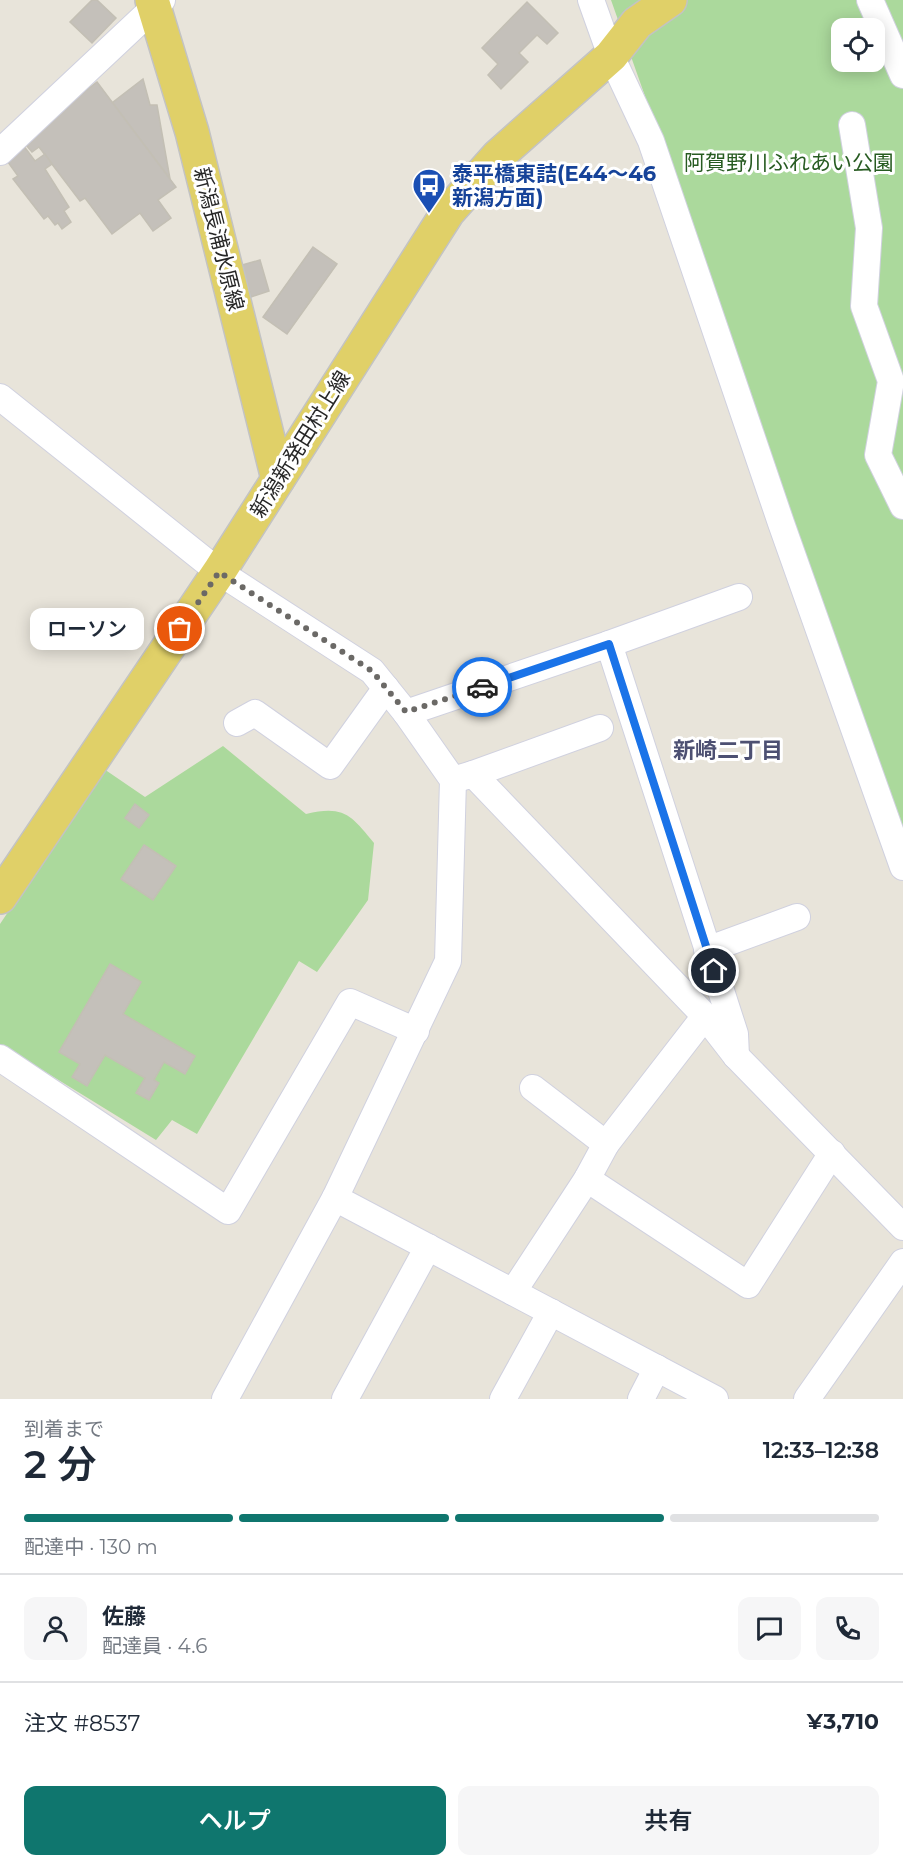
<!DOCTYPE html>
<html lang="ja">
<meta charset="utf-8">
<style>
body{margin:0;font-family:Montserrat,"Noto Sans JP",sans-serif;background:#f6f6f7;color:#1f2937;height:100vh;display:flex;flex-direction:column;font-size:22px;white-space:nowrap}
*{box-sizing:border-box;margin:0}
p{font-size:20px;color:#747a83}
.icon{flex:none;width:33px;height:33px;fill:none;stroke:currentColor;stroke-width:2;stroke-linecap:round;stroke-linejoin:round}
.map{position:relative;height:1399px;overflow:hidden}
.sheet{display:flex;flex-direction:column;background:#fff;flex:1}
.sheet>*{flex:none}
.fabs{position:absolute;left:831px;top:18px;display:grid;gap:12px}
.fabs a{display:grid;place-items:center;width:54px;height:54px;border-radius:12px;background:#fff;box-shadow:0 3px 15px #0003;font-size:30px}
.pin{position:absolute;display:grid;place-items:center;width:51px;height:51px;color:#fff;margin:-26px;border:3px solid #fff;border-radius:50%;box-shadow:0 2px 6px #0007}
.courier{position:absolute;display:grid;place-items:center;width:60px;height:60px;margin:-30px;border:4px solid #1a73e8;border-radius:50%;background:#fff;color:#222;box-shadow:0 2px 8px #0007}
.bubble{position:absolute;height:42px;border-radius:12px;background:#fff;box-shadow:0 3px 15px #0003;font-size:20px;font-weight:600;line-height:42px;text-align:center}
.overview em{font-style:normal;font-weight:600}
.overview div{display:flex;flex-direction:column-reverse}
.overview{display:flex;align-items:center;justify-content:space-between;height:102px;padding:0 24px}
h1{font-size:39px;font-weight:600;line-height:45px}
.bar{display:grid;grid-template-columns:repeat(4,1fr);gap:9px 6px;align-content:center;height:72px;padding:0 24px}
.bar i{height:8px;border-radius:4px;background:#e0e1e3}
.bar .current{background:#0f766e}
.bar p{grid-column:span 4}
.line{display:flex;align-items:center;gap:15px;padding:0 24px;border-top:2px solid #e0e1e3}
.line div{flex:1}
.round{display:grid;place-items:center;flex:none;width:63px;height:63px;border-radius:12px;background:#f6f6f7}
.cta{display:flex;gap:12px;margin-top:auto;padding:12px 24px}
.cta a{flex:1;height:69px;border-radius:12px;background:#0f766e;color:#fff;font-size:24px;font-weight:600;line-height:69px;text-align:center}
.cta a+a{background:#f6f6f7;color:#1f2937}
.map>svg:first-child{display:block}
.green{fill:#abd99c;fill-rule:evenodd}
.building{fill:#c4c0ba;stroke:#c3bfb4;stroke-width:1.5}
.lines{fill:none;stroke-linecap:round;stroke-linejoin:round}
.minor-casing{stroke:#d0d1df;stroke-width:28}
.major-casing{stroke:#c3c3c3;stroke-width:36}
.minor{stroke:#fff;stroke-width:26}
.major{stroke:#e0d068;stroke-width:33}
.done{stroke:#6b6966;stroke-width:6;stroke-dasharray:0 10.8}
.route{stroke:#1a73e8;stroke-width:8}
.labels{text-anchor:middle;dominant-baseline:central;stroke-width:6;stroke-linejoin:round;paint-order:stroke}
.park-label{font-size:21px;fill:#275b21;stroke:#fff}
.transit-label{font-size:21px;font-weight:bold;fill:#164399;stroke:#fff;text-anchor:start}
.street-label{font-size:21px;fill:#272727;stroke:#fff}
.neighbourhood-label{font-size:22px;font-weight:bold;fill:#4d5072;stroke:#fff}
</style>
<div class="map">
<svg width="903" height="1399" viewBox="0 0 903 1399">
<rect width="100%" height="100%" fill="#e8e4da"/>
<g class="green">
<path d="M 611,0 L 903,0 L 903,842 L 755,407 ZM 842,28 L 874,28 L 874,62 L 842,62 Z"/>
<path d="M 223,746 L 306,814 C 344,805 351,815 374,843 L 368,900 L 317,972 L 299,961 L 197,1134 L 172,1120 L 156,1140 L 0,1044 L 0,924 L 104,769 L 145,797 Z"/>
</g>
<g class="building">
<polygon points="92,0 97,0 116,18 92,43 70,22"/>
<polygon points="527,2 558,33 547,44 537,35 519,53 528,62 501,89 488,75 498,64 482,48"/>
<polygon points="143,79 150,105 157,105 170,179 112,103"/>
<polygon points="97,82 176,187 158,200 171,218 153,231 140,213 112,234 85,198 80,201 39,147 32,152 21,139"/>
<polygon points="23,145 35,161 45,154 52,164 45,169 69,207 64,211 71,222 62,229 58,223 55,225 48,216 44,219 13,179 18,176 5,158"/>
<polygon points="313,247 337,264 287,334 263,317"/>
<polygon points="260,260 269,291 251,297 242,265"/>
<polygon points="135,804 149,815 139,828 125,818"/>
<polygon points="144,845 176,866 153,900 121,879"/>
<polygon points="110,964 141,982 123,1014 195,1056 185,1074 164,1062 154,1080 159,1083 149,1100 136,1093 145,1078 105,1055 87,1086 72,1077 80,1064 59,1052"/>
</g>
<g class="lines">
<defs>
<g id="minor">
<polyline points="591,0 611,56 651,141 781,523 903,867"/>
<polyline points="870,0 903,75"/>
<polyline points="852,125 869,228 864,306 891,381 878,455 903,506"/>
<polyline points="0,152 162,0"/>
<polyline points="0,397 219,572 372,671 406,713 453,780 448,961 335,1198 225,1399"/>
<polyline points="609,644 739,597"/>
<polyline points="406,713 609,644 735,1034 736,1056"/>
<polyline points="237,723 255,713 330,766 386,688"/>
<polyline points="473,774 600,728"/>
<polyline points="453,780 473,774 705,1016 736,1056 903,1227"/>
<polyline points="707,950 797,917"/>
<polyline points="0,1058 228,1211 350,1002 416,1031"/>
<polyline points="533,1088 606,1144"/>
<polyline points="587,1179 748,1285 832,1153"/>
<polyline points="335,1198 715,1399"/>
<polyline points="513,1292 587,1179 606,1144 705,1016"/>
<polyline points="345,1399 428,1247"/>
<polyline points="503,1399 551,1312"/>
<polyline points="641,1399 657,1368"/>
<polyline points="807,1399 903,1262"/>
</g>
<g id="major">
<polyline points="152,0 192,132 278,479"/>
<polyline points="0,897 219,572 448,212 498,156 611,56 637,23 670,0"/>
</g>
</defs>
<use href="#minor" class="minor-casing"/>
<use href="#major" class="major-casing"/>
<use href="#minor" class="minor"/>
<use href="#major" class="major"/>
</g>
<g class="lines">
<polyline class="done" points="180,629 219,572 372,671 406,712 482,687"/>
<polyline class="route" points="482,687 609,644 714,971"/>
</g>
<defs>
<symbol id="bus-pin" viewBox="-11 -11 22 30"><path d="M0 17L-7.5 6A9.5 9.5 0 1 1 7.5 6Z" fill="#1a4fb4" stroke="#fff"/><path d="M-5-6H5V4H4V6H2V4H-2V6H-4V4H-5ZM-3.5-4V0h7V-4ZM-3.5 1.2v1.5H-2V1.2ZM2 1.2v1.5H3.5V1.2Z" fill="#fff"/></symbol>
</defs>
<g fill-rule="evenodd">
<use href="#bus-pin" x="410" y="166" width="38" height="52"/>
</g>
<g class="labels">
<g class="park-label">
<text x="789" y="162">阿賀野川ふれあい公園</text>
</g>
<g class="transit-label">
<text x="452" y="173">泰平橋東詰(E44～46<tspan x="452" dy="24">新潟方面)</tspan></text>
</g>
<g class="street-label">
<text transform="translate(219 239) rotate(76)">新潟長浦水原線</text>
<text transform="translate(300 444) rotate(-58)">新潟新発田村上線</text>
</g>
<g class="neighbourhood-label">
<text x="728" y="750">新崎二丁目</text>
</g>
</g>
</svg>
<div class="fabs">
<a><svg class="icon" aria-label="locate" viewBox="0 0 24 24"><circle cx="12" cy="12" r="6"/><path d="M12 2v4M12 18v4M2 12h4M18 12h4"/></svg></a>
</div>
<div class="pin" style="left:180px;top:629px;background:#ea580c"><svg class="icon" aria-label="bag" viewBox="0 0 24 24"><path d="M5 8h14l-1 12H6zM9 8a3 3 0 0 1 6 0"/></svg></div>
<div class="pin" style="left:714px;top:971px;background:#1f2937"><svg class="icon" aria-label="home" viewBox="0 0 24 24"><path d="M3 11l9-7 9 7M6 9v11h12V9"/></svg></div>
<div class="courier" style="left:482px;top:687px"><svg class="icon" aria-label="car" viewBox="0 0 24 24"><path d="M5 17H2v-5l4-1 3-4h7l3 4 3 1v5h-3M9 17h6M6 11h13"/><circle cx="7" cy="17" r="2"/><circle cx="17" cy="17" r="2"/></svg></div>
<div class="bubble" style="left:30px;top:608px;width:114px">ローソン</div>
</div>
<section class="sheet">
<div class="overview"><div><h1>2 分</h1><p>到着まで</p></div><em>12:33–12:38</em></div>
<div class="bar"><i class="current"></i><i class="current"></i><i class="current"></i><i></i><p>配達中 · 130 m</p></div>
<div class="line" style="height:108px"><a class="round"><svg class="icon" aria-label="person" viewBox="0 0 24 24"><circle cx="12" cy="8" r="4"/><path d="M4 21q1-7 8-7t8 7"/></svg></a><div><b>佐藤</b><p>配達員 · 4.6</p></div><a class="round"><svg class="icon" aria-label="chat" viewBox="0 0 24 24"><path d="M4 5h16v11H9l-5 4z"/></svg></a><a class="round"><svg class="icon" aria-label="phone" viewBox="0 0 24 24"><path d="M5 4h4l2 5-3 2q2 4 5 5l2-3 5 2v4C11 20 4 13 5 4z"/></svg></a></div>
<div class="line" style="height:78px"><div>注文 #8537</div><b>¥3,710</b></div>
<div class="cta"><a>ヘルプ</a><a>共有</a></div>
</section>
